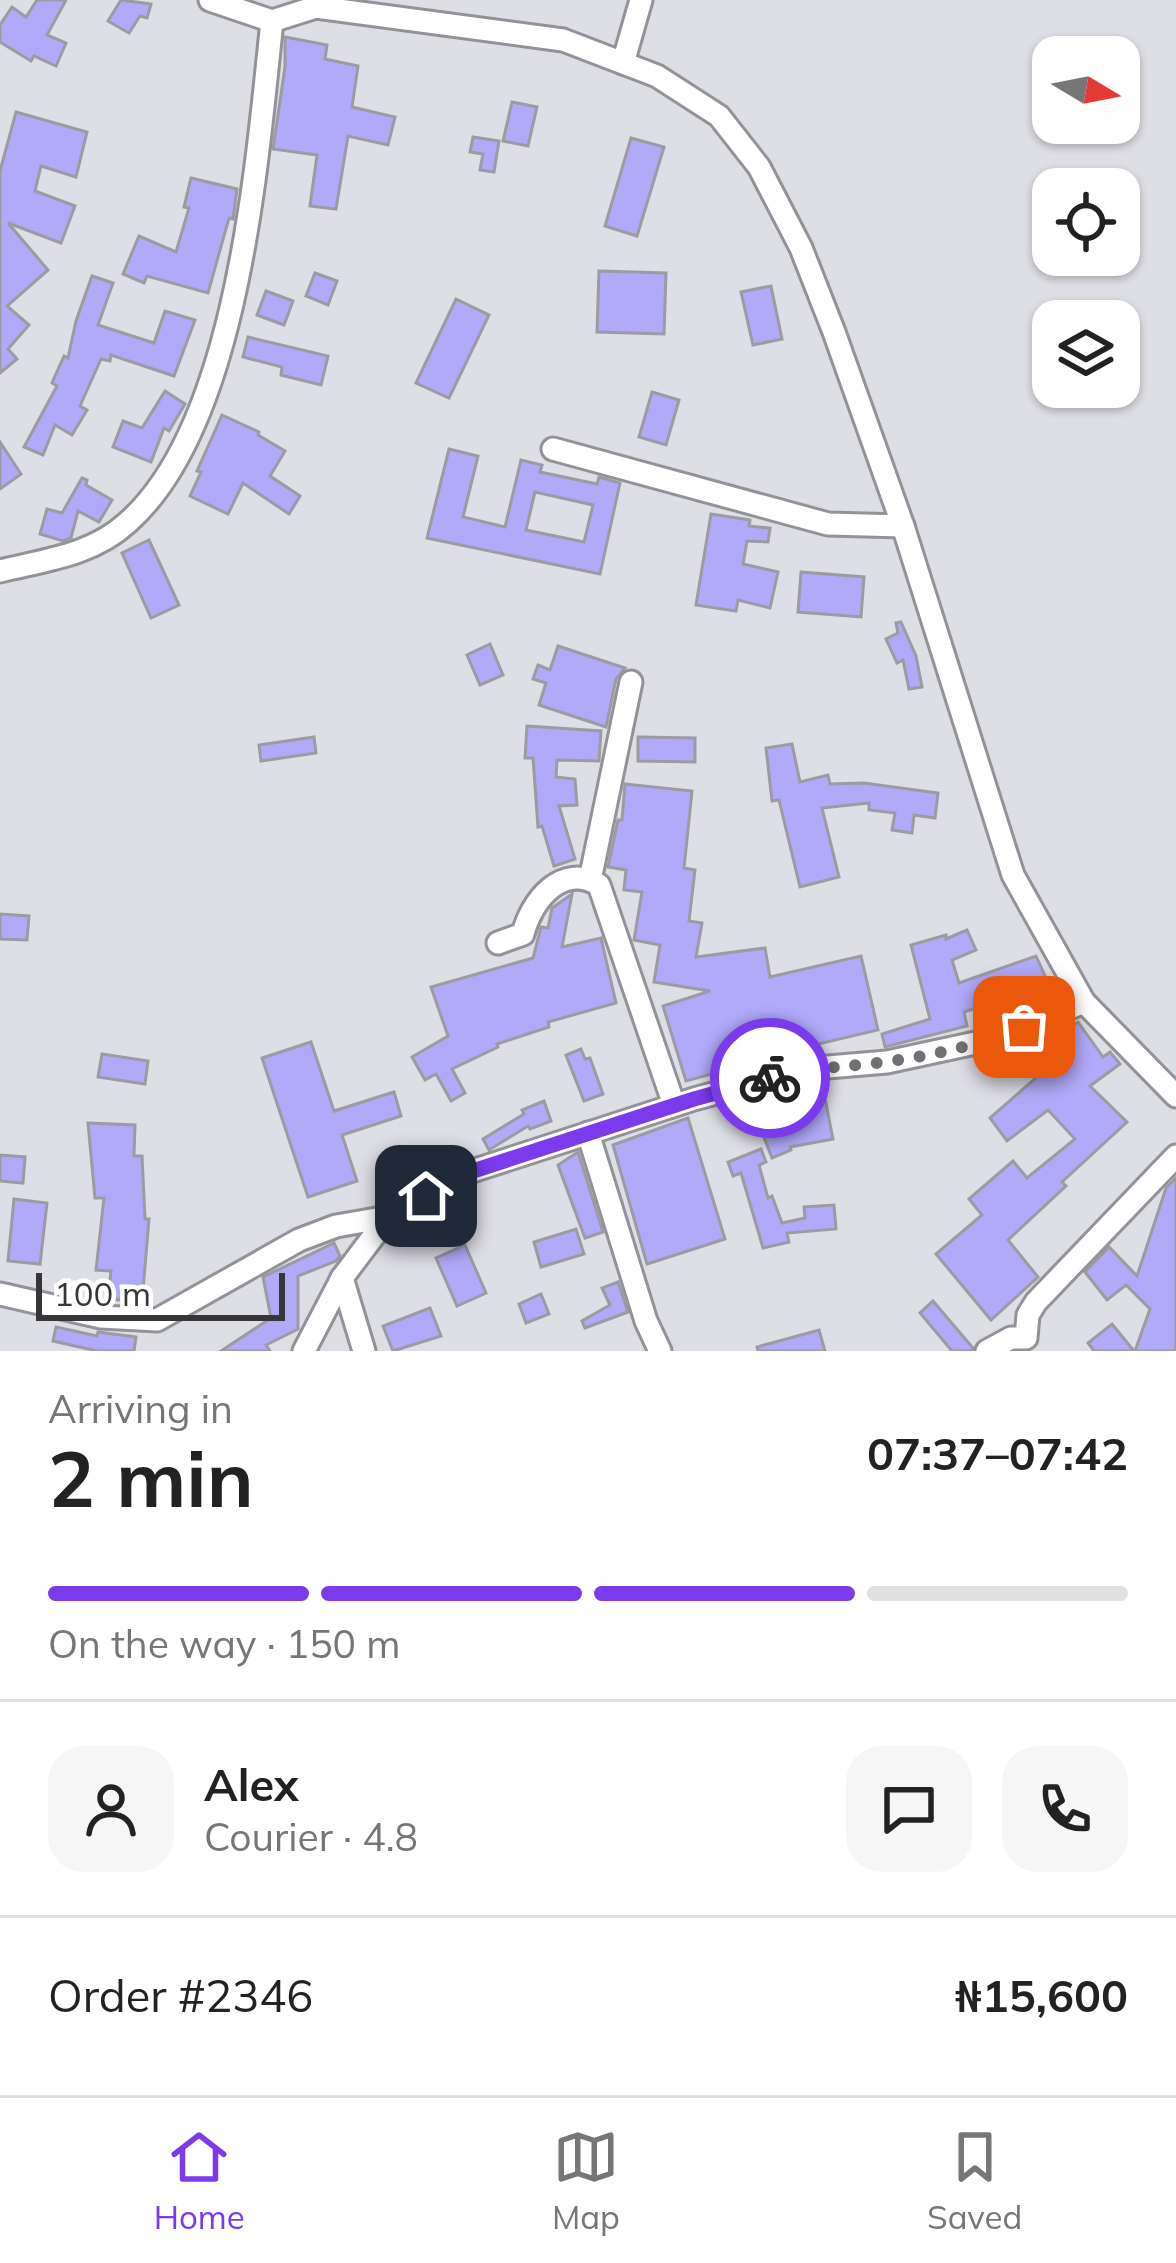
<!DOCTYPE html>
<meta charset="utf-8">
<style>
body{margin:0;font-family:Mulish,sans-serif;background:#f6f6f6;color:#222;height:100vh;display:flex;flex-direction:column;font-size:45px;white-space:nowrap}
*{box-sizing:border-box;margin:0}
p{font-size:39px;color:#767676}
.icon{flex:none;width:66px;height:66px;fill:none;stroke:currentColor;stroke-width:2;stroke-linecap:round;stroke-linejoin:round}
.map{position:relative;height:1351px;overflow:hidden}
.side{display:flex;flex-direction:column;background:#fff;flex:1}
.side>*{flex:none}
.needle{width:78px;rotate:100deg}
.tools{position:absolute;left:1032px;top:36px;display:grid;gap:24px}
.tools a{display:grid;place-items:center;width:108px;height:108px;border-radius:24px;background:#fff;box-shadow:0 3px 9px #0004;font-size:60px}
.scale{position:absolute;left:36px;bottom:30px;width:249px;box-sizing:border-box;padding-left:12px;border:6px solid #363638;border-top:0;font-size:33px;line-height:42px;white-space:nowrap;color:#363638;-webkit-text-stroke:9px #fff;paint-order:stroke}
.pin{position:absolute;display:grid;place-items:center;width:102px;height:102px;color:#fff;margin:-51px;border-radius:24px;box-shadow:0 6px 18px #0006}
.courier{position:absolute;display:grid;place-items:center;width:120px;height:120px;margin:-60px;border:9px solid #7c3aed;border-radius:50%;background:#fff;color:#222;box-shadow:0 3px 15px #0007}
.headline em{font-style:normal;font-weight:700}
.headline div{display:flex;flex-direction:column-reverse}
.headline{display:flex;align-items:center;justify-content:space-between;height:204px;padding:0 48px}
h1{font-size:78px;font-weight:700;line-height:90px}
.bar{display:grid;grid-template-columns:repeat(4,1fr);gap:18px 12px;align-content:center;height:144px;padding:0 48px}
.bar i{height:15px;border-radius:9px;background:#e0e0e0}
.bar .active{background:#7c3aed}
.bar p{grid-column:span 4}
.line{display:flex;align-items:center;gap:30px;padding:0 48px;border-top:3px solid #e0e0e0}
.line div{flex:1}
.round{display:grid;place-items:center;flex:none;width:126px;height:126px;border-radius:36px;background:#f6f6f6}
.tabs{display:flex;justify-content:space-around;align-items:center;height:168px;border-top:3px solid #e0e0e0;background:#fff;font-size:33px;color:#767676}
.tabs a{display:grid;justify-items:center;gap:6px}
.tabs .active{color:#7c3aed}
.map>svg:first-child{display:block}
.building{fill:#b1aafa;stroke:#9c9ba1;stroke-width:3;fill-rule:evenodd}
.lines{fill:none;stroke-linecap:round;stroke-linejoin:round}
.minor-casing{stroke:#929298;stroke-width:27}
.minor{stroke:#fff;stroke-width:21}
.done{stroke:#717175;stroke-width:12;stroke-dasharray:0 21.6}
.route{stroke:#7c3aed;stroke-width:15}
</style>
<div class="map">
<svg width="1176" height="1351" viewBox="0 0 1176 1351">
<rect width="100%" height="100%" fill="#dedee5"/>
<g class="building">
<polygon points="37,0 66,0 47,35 66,43 56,66 34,56 31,61 0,42 0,25 12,7 26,17"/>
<polygon points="121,0 151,4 147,18 140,16 129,33 108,21"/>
<polygon points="285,37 327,45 325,59 358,66 352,107 395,117 388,145 348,136 336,209 310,206 317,155 273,149 285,67"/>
<polygon points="512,102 537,107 528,146 503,141"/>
<polygon points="16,112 87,132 76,177 41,166 35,191 75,206 61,243 8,223 48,270 7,306 29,325 8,349 17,359 0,373 0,171"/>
<polygon points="473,137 499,141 494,172 480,170 483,154 470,152"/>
<polygon points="631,138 664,147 637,236 605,226"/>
<polygon points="191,178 237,189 233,219 229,218 208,293 147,276 144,283 123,274 139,236 176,252 189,208 184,207"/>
<polygon points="599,271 666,273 664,334 597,332"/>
<polygon points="315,273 337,281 328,305 306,296"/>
<polygon points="92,276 113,283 98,325 154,343 165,311 195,320 174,376 111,355 110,361 101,359 80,406 87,410 72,435 55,425 43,455 24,447 57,386 52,383 64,356 68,358 76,321"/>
<polygon points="771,286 782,339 753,345 741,292"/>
<polygon points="266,291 293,301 284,325 257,315"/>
<polygon points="456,299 489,315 449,398 416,383"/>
<polygon points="248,337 328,356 321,385 281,375 282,367 243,357"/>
<polygon points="165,391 185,404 169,431 164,428 151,462 113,447 123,421 142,428"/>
<polygon points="652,392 679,400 666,445 639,437"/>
<polygon points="222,415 259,432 258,435 285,451 270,476 300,496 289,514 243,483 228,514 190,496 201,472 197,471"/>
<polygon points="0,442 21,474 0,489"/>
<path d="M 449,449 L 478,456 L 463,517 L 505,527 L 521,460 L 542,465 L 540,472 L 597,484 L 599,477 L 620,483 L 600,574 L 427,538 ZM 535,492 L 593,505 L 584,542 L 526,530 Z"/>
<polygon points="82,478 87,480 86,485 112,500 99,522 78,511 71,538 63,541 40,534 47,509 62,513"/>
<polygon points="711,514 750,520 749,526 770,528 768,542 747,541 743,564 778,572 770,608 738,600 736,611 696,605"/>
<polygon points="149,540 179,605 151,618 122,553"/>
<polygon points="801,572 864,577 861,617 798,612"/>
<polygon points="901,622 916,656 922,687 909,689 903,660 897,663 886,639 898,633 896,623"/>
<polygon points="490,644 503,675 480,685 467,655"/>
<polygon points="558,646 625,668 616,679 606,727 539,705 546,683 533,679 538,665 550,670"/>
<polygon points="527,726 601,731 599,761 557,760 556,777 575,779 577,805 559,806 575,859 554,866 542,826 538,827 533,758 525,758"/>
<polygon points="314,737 316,753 261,761 259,745"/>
<polygon points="638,737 695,738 695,762 638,761"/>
<polygon points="792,744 800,782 828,775 830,784 864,783 938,793 935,818 914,815 912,833 892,830 895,813 869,810 869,803 822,808 839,877 800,887 779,800 772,801 766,748"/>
<polygon points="625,784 692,791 684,868 695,870 689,921 702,923 696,957 765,948 770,977 861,956 878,1030 810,1046 808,1036 764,1048 763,1043 719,1058 723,1071 686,1081 663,1006 710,991 654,982 660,945 634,940 642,892 624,890 626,870 608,867 618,820 622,820"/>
<polygon points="572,894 562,947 601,938 616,1003 548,1022 549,1027 497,1044 498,1047 452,1069 465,1093 451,1101 436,1074 425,1080 412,1057 448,1036 431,987 533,958 541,927 548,928 552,908"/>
<polygon points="0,914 29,916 27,940 0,939"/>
<polygon points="967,930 976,950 952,960 959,983 1036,956 1055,998 1015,1014 1006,998 964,1012 967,1026 885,1047 882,1034 930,1019 911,945 946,935 946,939"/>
<polygon points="1078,1022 1103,1057 1110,1052 1120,1064 1090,1086 1127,1122 1062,1182 1066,1186 1008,1240 1038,1277 991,1320 936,1254 982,1215 969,1199 1013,1161 1027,1178 1075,1139 1048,1110 1007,1141 990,1118 1070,1048 1060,1035"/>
<polygon points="311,1042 334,1111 394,1092 401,1116 342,1135 357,1181 308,1197 262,1058"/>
<polygon points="581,1049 585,1059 590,1058 603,1094 584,1101 566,1055"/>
<polygon points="102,1054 148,1061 145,1084 98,1077"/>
<polygon points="822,1083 833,1139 790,1147 791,1150 772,1158 751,1104 790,1088"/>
<polygon points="544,1101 551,1121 530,1129 528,1126 489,1150 483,1139 524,1114 522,1110"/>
<polygon points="688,1118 725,1239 647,1264 613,1145"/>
<polygon points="88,1123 135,1125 134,1156 142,1156 145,1219 149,1219 142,1302 108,1299 111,1271 96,1270 104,1198 95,1198"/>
<polygon points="761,1149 766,1162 759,1165 768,1198 772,1196 782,1223 805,1218 804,1207 834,1205 836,1229 787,1233 789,1242 763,1248 741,1173 733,1176 728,1162"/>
<polygon points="578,1152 603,1232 585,1238 558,1165"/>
<polygon points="0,1155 25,1157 23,1183 0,1181"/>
<polygon points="1176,1178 1176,1351 1135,1351 1150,1309 1126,1285 1107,1300 1085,1272 1109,1247 1137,1276 1166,1188"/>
<polygon points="14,1199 47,1203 40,1264 8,1261"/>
<polygon points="576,1229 584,1254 541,1267 534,1242"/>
<polygon points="334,1243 340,1256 336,1261 298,1276 298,1329 266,1345 270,1351 221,1351 271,1318 263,1277"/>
<polygon points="465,1245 486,1293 457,1306 436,1258"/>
<polygon points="618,1282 628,1312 585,1328 582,1321 610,1305 602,1288"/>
<polygon points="541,1294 549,1314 526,1323 519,1304"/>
<polygon points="933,1301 973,1348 972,1351 952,1351 920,1313"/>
<polygon points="430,1308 441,1336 393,1351 383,1326"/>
<polygon points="1112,1324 1134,1351 1094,1351 1088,1343"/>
<polygon points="56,1327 97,1336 98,1332 136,1337 134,1351 97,1351 53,1341"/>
<polygon points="819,1330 825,1351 758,1351 757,1347"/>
</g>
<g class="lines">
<defs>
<g id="minor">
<polyline points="210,0 272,21 316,7 563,40 657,76 719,116 759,167 801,248 834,332 903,526 1013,875 1084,1002 1176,1096"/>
<polyline points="623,63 641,0"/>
<polyline points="553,449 828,524 903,526"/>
<path d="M 0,571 C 45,560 92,555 127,523 C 238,426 257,161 272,21"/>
<polyline points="590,880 631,682"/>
<path d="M 498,943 L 523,934 C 531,901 562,862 599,885 L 674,1105"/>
<polyline points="588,1133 646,1321 660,1351"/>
<polyline points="342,1278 364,1351"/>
<polyline points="0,1294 101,1317 157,1320 299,1240 336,1226 388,1217"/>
<polyline points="304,1351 342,1278 388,1217 463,1174 694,1099 804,1069 887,1062 994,1039 1084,1002"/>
<polyline points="987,1351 1011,1338 1026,1338 1028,1315 1036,1302 1176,1156"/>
</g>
</defs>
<use href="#minor" class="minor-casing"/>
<use href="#minor" class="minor"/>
</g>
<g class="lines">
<path class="done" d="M 770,1078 C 808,1068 845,1067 884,1062 C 931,1056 980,1045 1024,1027"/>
<polyline class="route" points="426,1196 464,1174 694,1099 770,1078"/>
</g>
</svg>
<div class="tools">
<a><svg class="needle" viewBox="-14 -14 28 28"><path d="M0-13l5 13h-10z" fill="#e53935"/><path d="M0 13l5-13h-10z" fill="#767676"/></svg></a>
<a><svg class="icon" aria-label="locate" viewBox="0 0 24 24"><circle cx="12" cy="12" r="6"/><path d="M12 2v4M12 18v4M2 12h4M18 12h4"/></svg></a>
<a><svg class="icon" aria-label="layers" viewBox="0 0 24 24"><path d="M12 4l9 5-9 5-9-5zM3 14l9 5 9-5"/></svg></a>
</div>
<div class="scale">100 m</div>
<div class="pin" style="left:1024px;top:1027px;background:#ea580c"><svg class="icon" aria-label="bag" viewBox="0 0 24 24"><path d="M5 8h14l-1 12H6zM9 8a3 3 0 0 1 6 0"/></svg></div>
<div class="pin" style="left:426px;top:1196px;background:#1f2937"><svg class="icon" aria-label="home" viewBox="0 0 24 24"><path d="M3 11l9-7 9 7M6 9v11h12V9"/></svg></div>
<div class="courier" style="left:770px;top:1078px"><svg class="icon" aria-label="bike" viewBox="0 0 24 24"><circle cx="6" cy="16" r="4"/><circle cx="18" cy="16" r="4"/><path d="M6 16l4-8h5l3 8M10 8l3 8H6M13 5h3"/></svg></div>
</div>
<section class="side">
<div class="headline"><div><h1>2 min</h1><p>Arriving in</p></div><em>07:37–07:42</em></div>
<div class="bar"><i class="active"></i><i class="active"></i><i class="active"></i><i></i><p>On the way · 150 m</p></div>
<div class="line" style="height:216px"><a class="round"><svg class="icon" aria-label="person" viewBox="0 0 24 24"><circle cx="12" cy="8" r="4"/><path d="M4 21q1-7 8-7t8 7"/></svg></a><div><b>Alex</b><p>Courier · 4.8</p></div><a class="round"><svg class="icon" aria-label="chat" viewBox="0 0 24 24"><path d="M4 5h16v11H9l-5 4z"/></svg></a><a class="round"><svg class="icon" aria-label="phone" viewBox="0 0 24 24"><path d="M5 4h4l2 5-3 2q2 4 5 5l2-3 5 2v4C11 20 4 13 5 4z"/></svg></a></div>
<div class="line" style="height:156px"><div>Order #2346</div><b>₦15,600</b></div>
</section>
<nav class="tabs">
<a class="active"><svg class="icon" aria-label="home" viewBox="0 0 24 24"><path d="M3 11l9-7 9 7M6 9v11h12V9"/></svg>Home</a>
<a><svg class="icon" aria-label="map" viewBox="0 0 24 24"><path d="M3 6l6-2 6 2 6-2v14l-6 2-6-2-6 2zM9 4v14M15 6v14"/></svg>Map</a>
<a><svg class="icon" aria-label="saved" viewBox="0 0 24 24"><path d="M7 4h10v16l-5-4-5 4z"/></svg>Saved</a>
</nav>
